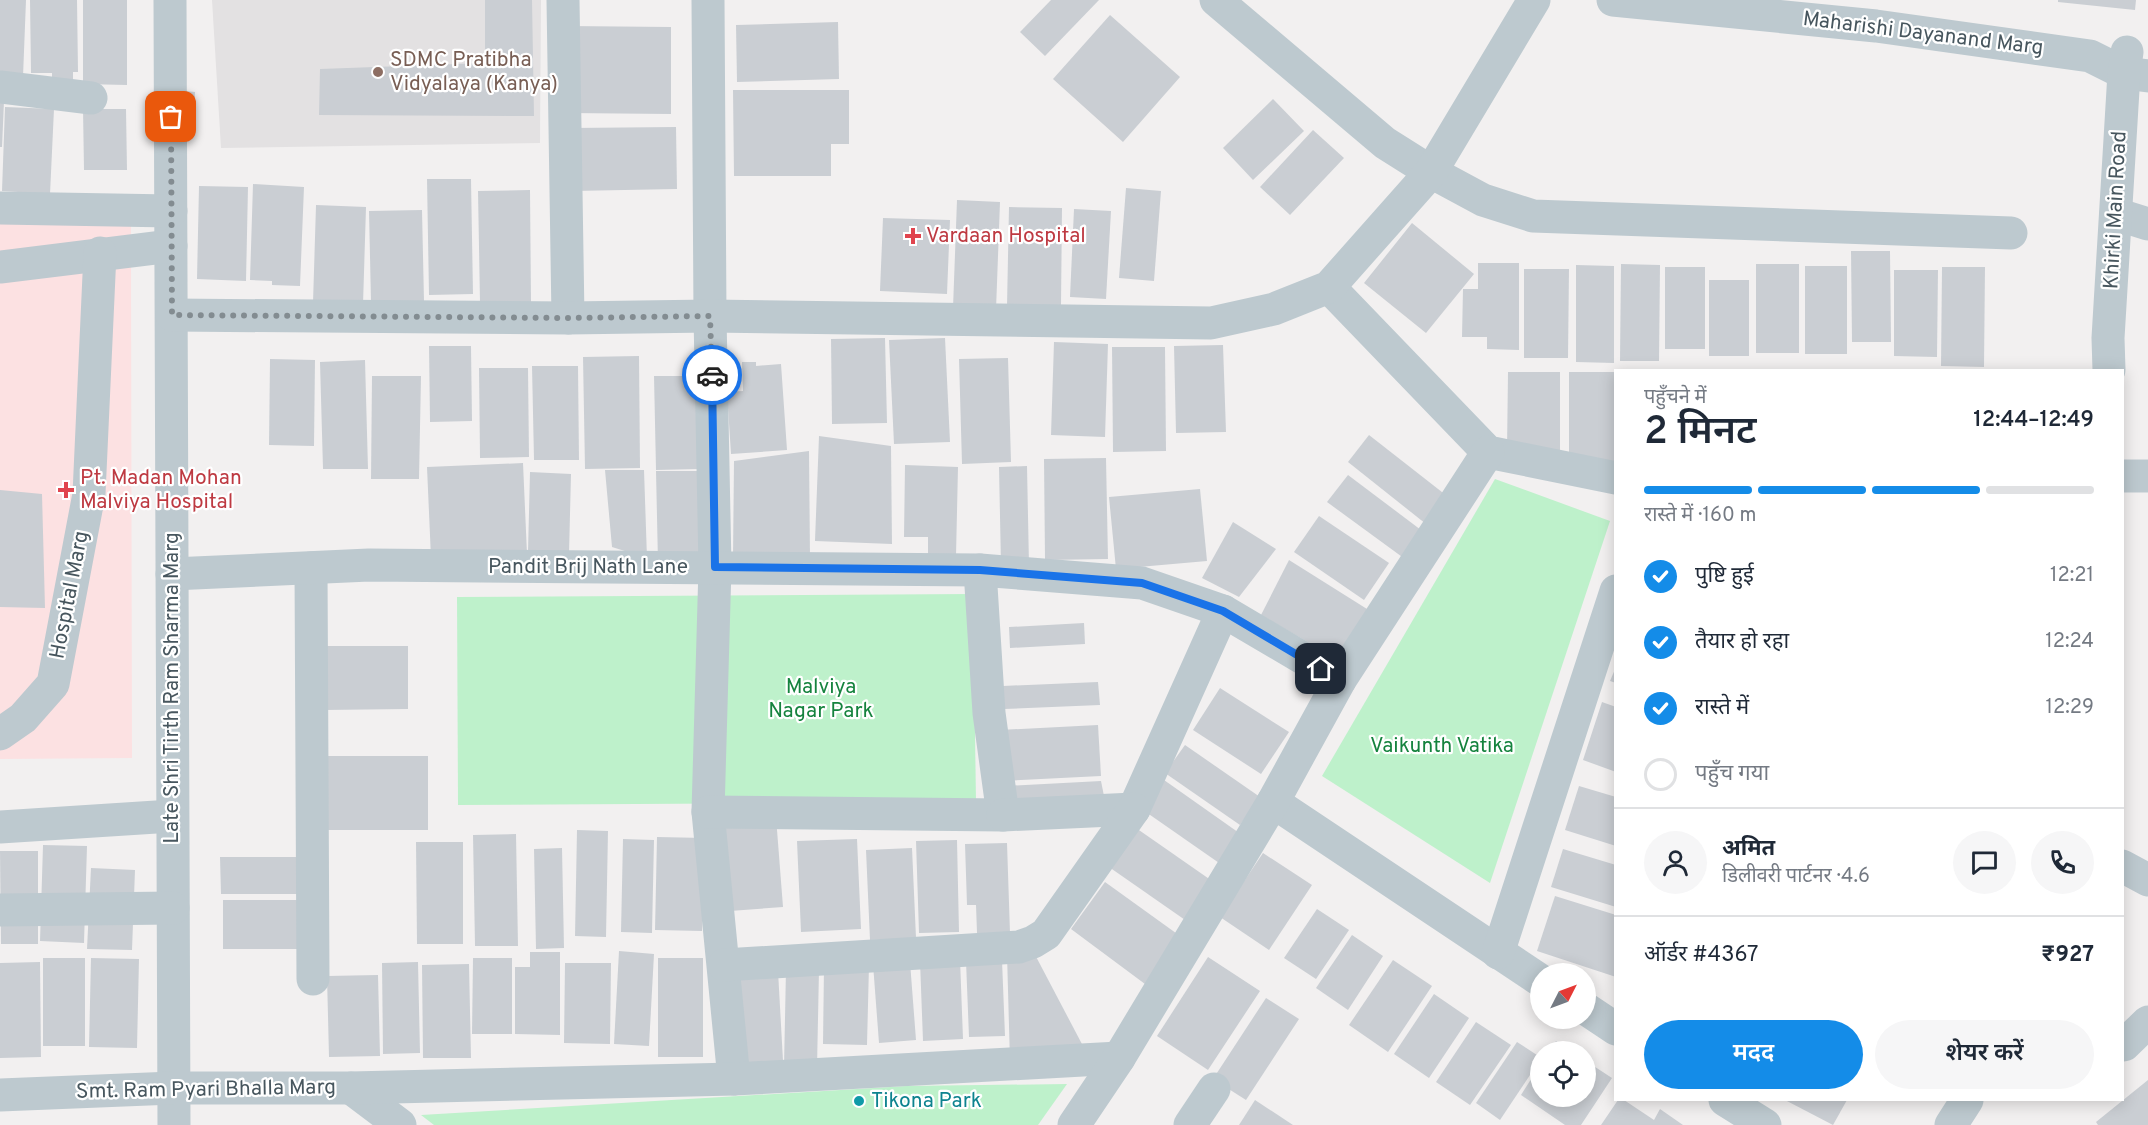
<!DOCTYPE html>
<html lang="hi">
<meta charset="utf-8">
<style>
body{margin:0;font-family:Overpass,"Noto Sans Devanagari",sans-serif;background:#f6f6f7;color:#1f2937;height:100vh;display:flex;flex-direction:column;font-size:22px;white-space:nowrap}
*{box-sizing:border-box;margin:0}
p{font-size:20px;color:#747a83}
.icon{flex:none;width:33px;height:33px;fill:none;stroke:currentColor;stroke-width:2;stroke-linecap:round;stroke-linejoin:round}
.map{position:relative;flex:1;overflow:hidden}
.panel{position:absolute;left:1614px;top:369px;width:510px;height:732px;display:flex;flex-direction:column;background:#fff;border-radius:0px;box-shadow:0 3px 15px #0003}
.panel>*{flex:none}
.needle{width:39px;rotate:48deg}
.fabs{position:absolute;left:1530px;top:963px;display:grid;gap:12px}
.fabs a{display:grid;place-items:center;width:66px;height:66px;border-radius:50%;background:#fff;box-shadow:0 3px 15px #0003;font-size:30px}
.pin{position:absolute;display:grid;place-items:center;width:51px;height:51px;color:#fff;margin:-26px;border-radius:12px;box-shadow:0 3px 9px #0006}
.courier{position:absolute;display:grid;place-items:center;width:60px;height:60px;margin:-30px;border:4px solid #1a73e8;border-radius:50%;background:#fff;color:#222;box-shadow:0 2px 8px #0007}
.overview em{font-style:normal;font-weight:600}
.overview div{display:flex;flex-direction:column-reverse}
.overview{display:flex;align-items:center;justify-content:space-between;height:102px;padding:0 30px}
h1{font-size:39px;font-weight:600;line-height:45px}
.bar{display:grid;grid-template-columns:repeat(4,1fr);gap:9px 6px;align-content:center;height:72px;padding:0 30px}
.bar i{height:8px;border-radius:4px;background:#e0e1e3}
.bar .current{background:#148ce8}
.bar p{grid-column:span 4}
.line{display:flex;align-items:center;gap:15px;padding:0 30px;border-top:2px solid #e0e1e3}
.line div{flex:1}
.round{display:grid;place-items:center;flex:none;width:63px;height:63px;border-radius:32px;background:#f6f6f7}
ol{padding:0 30px;list-style:none}
li{display:flex;align-items:center;gap:18px;height:66px}
li p{margin-inline-start:auto}
li .icon{padding:6px;border-radius:50%;background:#148ce8;color:#fff;stroke-width:4}
li:last-child{color:#747a83}
li i{width:33px;height:33px;border:3px solid #e0e1e3;border-radius:50%}
.button{display:flex;gap:12px;margin-top:auto;padding:12px 30px}
.button a{flex:1;height:69px;border-radius:36px;background:#148ce8;color:#fff;font-size:24px;font-weight:600;line-height:69px;text-align:center}
.button a+a{background:#f6f6f7;color:#1f2937}
.map>svg:first-child{display:block}
.education{fill:#e3e1e2}
.medical{fill:#fce1e2}
.green{fill:#bef1cb}
.building{fill:#caced3}
.lines{fill:none;stroke-linecap:round;stroke-linejoin:round}
.minor{stroke:#bdc9cf;stroke-width:33}
.done{stroke:#838c91;stroke-width:6;stroke-dasharray:0 10.8}
.route{stroke:#1a73e8;stroke-width:8}
.education-dot{fill:#8d6e63;stroke:#fff;stroke-width:2}
.health-dot{fill:#e0444e;stroke:#fff;stroke-width:2}
.culture-dot{fill:#0f9aa8;stroke:#fff;stroke-width:2}
.labels{text-anchor:middle;dominant-baseline:central;stroke-width:4.5;stroke-linejoin:round;paint-order:stroke}
.street-label{font-size:21px;fill:#47565e;stroke:#fff}
.education-label{font-size:21px;fill:#785e54;stroke:#fff;text-anchor:start}
.health-label{font-size:21px;fill:#be3a42;stroke:#fff;text-anchor:start}
.park-label{font-size:21px;fill:#15833e;stroke:#fff}
.culture-label{font-size:21px;fill:#0d838f;stroke:#fff;text-anchor:start}
</style>
<div class="map">
<svg width="2148" height="1125" viewBox="0 0 2148 1125">
<rect width="100%" height="100%" fill="#f2f0f0"/>
<polygon class="education" points="212,0 541,0 540,143 221,148"/>
<polygon class="medical" points="0,218 131,222 132,758 0,759"/>
<g class="green">
<polygon points="1495,479 1610,521 1490,883 1322,776"/>
<polygon points="973,594 976,802 458,805 457,597"/>
<polygon points="1067,1084 1038,1125 434,1125 421,1115 907,1086"/>
</g>
<g class="building">
<polygon points="0,0 26,0 23,77 0,76"/>
<polygon points="30,0 77,0 78,72 73,72 73,85 52,85 52,73 31,73"/>
<polygon points="83,0 127,0 127,85 83,84"/>
<polygon points="485,0 532,0 534,116 319,115 320,69 485,63"/>
<polygon points="1051,0 1099,0 1045,56 1020,32"/>
<polygon points="2058,0 2136,0 2135,10 2058,2"/>
<polygon points="1110,15 1180,77 1123,142 1053,79"/>
<polygon points="838,22 839,79 737,82 736,25"/>
<polygon points="567,26 671,27 671,114 567,113"/>
<polygon points="175,90 195,92 194,107 174,105"/>
<polygon points="733,90 849,90 849,144 831,144 831,176 734,176"/>
<polygon points="1273,99 1304,131 1253,180 1223,148"/>
<polygon points="0,101 4,101 2,147 0,147"/>
<polygon points="5,107 54,109 50,194 2,191"/>
<polygon points="83,109 126,109 127,170 84,170"/>
<polygon points="676,127 677,189 572,191 571,128"/>
<polygon points="1313,130 1344,158 1290,215 1260,187"/>
<polygon points="427,179 471,179 473,294 429,295"/>
<polygon points="253,184 304,187 300,286 272,285 272,281 250,280"/>
<polygon points="199,186 248,187 246,281 197,279"/>
<polygon points="1126,188 1161,191 1154,281 1119,278"/>
<polygon points="530,190 531,303 480,303 478,191"/>
<polygon points="957,200 1000,202 996,310 953,308"/>
<polygon points="316,205 366,207 363,305 313,303"/>
<polygon points="1009,207 1062,208 1061,307 1007,306"/>
<polygon points="1074,209 1111,211 1106,299 1070,297"/>
<polygon points="422,210 424,301 371,302 369,211"/>
<polygon points="883,218 950,220 947,294 880,291"/>
<polygon points="1412,223 1474,274 1426,333 1364,283"/>
<polygon points="1851,251 1890,251 1891,342 1852,342"/>
<polygon points="1478,263 1519,263 1519,350 1487,349 1487,337 1462,337 1463,289 1478,289"/>
<polygon points="1621,264 1660,265 1659,361 1620,361"/>
<rect x="1756" y="264" width="43" height="89"/>
<polygon points="1576,265 1614,266 1614,363 1576,362"/>
<rect x="1805" y="266" width="42" height="88"/>
<rect x="1665" y="267" width="40" height="82"/>
<polygon points="1942,267 1985,267 1984,367 1941,366"/>
<polygon points="1524,269 1569,269 1568,358 1524,358"/>
<polygon points="1894,270 1938,270 1937,357 1894,356"/>
<rect x="1709" y="280" width="40" height="76"/>
<polygon points="885,338 887,423 832,424 831,339"/>
<polygon points="945,338 950,442 894,444 889,340"/>
<polygon points="1054,342 1108,344 1105,437 1051,435"/>
<polygon points="1223,345 1226,432 1176,433 1174,346"/>
<polygon points="429,346 471,346 472,421 430,422"/>
<polygon points="1112,347 1165,347 1166,451 1113,452"/>
<polygon points="639,356 640,468 585,469 583,357"/>
<polygon points="1008,358 1011,462 962,464 959,359"/>
<polygon points="270,359 315,360 314,446 269,445"/>
<polygon points="365,360 368,469 323,469 320,362"/>
<polygon points="742,362 756,362 756,366 781,364 787,450 731,454 727,392 743,391"/>
<polygon points="532,366 578,366 579,460 534,460"/>
<polygon points="479,368 528,368 529,457 480,458"/>
<polygon points="1508,372 1560,372 1560,451 1507,450"/>
<polygon points="1569,372 1616,372 1616,462 1569,461"/>
<polygon points="372,376 421,376 419,479 371,479"/>
<polygon points="654,376 696,376 698,469 656,470"/>
<polygon points="1369,435 1447,496 1426,524 1348,462"/>
<polygon points="819,436 891,446 892,544 815,541"/>
<polygon points="809,451 810,558 733,557 734,461"/>
<polygon points="1106,458 1108,559 1045,560 1044,459"/>
<polygon points="523,463 527,554 431,558 427,467"/>
<polygon points="905,465 958,467 956,556 928,556 928,537 904,537"/>
<polygon points="1027,466 1029,565 1001,566 999,467"/>
<polygon points="605,470 644,470 647,558 612,547"/>
<polygon points="656,471 706,471 707,562 658,563"/>
<polygon points="530,472 571,474 569,554 528,552"/>
<polygon points="1348,475 1425,533 1405,559 1327,502"/>
<polygon points="1200,489 1207,561 1116,569 1109,497"/>
<polygon points="0,490 42,494 45,608 0,607"/>
<polygon points="1319,516 1389,563 1364,600 1294,552"/>
<polygon points="1233,522 1276,549 1239,597 1202,578"/>
<polygon points="1289,560 1367,609 1339,660 1261,615"/>
<polygon points="1084,623 1085,644 1010,648 1009,627"/>
<polygon points="323,646 408,646 408,709 324,710"/>
<polygon points="1616,667 1616,683 1610,681"/>
<polygon points="1098,682 1100,705 1004,709 1003,686"/>
<polygon points="1220,688 1289,732 1261,774 1193,730"/>
<polygon points="1602,702 1616,707 1616,772 1583,760"/>
<polygon points="1098,725 1101,776 1002,781 999,730"/>
<polygon points="1185,745 1260,797 1240,825 1165,773"/>
<rect x="322" y="756" width="106" height="74"/>
<polygon points="1164,780 1242,835 1222,865 1143,810"/>
<polygon points="1101,781 1105,801 1008,805 1004,786"/>
<polygon points="1579,786 1616,797 1616,846 1565,830"/>
<polygon points="776,817 783,907 730,911 723,821"/>
<polygon points="1136,828 1215,883 1188,922 1109,867"/>
<polygon points="577,830 608,831 606,937 575,936"/>
<polygon points="516,834 518,946 475,946 473,835"/>
<polygon points="657,837 705,838 702,931 655,930"/>
<polygon points="623,839 654,840 652,933 621,932"/>
<polygon points="857,839 861,929 801,932 797,841"/>
<polygon points="957,840 959,932 919,933 916,841"/>
<polygon points="416,842 463,842 463,944 417,944"/>
<polygon points="1007,843 1010,933 977,933 976,905 967,905 965,844"/>
<polygon points="43,845 87,846 84,943 40,941"/>
<polygon points="562,848 564,948 536,949 534,849"/>
<polygon points="912,848 916,938 870,940 866,850"/>
<polygon points="1563,849 1616,865 1616,907 1551,887"/>
<polygon points="0,851 38,851 38,944 1,944"/>
<polygon points="1263,853 1312,885 1269,950 1220,917"/>
<polygon points="220,857 306,857 306,894 221,894"/>
<polygon points="91,868 135,870 132,950 87,949"/>
<polygon points="1105,882 1180,936 1145,984 1071,929"/>
<polygon points="1555,896 1616,915 1616,977 1537,951"/>
<rect x="223" y="900" width="81" height="49"/>
<polygon points="1317,909 1349,930 1316,979 1284,958"/>
<polygon points="1352,935 1383,956 1348,1010 1316,988"/>
<polygon points="1032,949 1083,1046 1010,1062 1007,954"/>
<polygon points="619,951 654,954 649,1046 614,1044"/>
<polygon points="530,952 560,952 560,1035 515,1034 515,967 530,967"/>
<polygon points="1208,957 1260,991 1208,1070 1157,1036"/>
<rect x="43" y="958" width="42" height="88"/>
<polygon points="91,958 139,959 137,1048 89,1047"/>
<polygon points="473,958 512,958 512,1034 472,1034"/>
<rect x="658" y="958" width="45" height="99"/>
<polygon points="960,959 963,1039 923,1041 920,961"/>
<polygon points="1002,960 1005,1036 969,1037 966,961"/>
<polygon points="1393,960 1432,986 1388,1052 1349,1025"/>
<polygon points="40,962 41,1057 0,1058 0,963"/>
<polygon points="418,962 420,1053 383,1054 382,963"/>
<polygon points="910,962 916,1040 879,1043 873,964"/>
<polygon points="565,963 611,963 610,1044 564,1043"/>
<polygon points="469,964 471,1058 423,1058 422,965"/>
<polygon points="824,965 869,965 867,1045 823,1044"/>
<polygon points="786,969 819,970 817,1068 784,1067"/>
<polygon points="778,971 783,1061 736,1064 732,974"/>
<polygon points="378,975 380,1056 329,1057 327,976"/>
<polygon points="1434,994 1469,1018 1429,1078 1394,1054"/>
<polygon points="1266,998 1299,1019 1246,1100 1213,1079"/>
<polygon points="1476,1022 1511,1045 1470,1105 1436,1082"/>
<polygon points="1556,1041 1571,1052 1550,1052"/>
<polygon points="1517,1042 1540,1057 1540,1060 1500,1120 1476,1103"/>
<polygon points="1586,1061 1612,1078 1581,1125 1565,1125 1521,1095 1540,1065 1540,1096 1586,1096"/>
<polygon points="2148,1080 2148,1125 2098,1125 2096,1122"/>
<polygon points="1255,1100 1293,1125 1239,1125"/>
<polygon points="1618,1100 1624,1100 1654,1120 1660,1109 1683,1125 1601,1125"/>
<polygon points="1785,1100 1847,1100 1833,1125"/>
</g>
<g class="lines">
<g class="minor">
<polyline points="170,0 174,1125"/>
<polyline points="563,0 568,318"/>
<polyline points="708,0 710,316 715,567 708,812 734,1079"/>
<polyline points="1216,0 1385,143 1431,172 1483,200 1533,216 2011,233"/>
<polyline points="1613,0 1876,26 2090,56 2124,73 2148,76"/>
<polyline points="0,87 91,98"/>
<polyline points="0,208 171,211"/>
<polyline points="2116,214 2148,224"/>
<polyline points="0,267 171,246"/>
<polyline points="1329,287 1488,452 1616,478"/>
<polyline points="172,315 568,318 710,316 1211,323 1274,309 1329,287 1431,172 1534,0"/>
<polyline points="2109,370 2108,338 2124,73 2127,52"/>
<polyline points="2122,476 2148,476"/>
<polyline points="311,568 313,979"/>
<polyline points="172,574 369,565 980,570 1142,583 1223,611 1340,680"/>
<polyline points="0,734 23,718 53,684 89,494 100,253"/>
<polyline points="1273,802 1540,980"/>
<polyline points="708,812 1003,815 989,713 980,570"/>
<polyline points="1003,815 1134,809 1223,611"/>
<polyline points="0,827 172,816"/>
<polyline points="2122,866 2148,880"/>
<polyline points="0,910 173,908"/>
<polyline points="1498,953 1616,591"/>
<polyline points="724,965 1019,947 1033,942 1046,934 1134,809"/>
<polyline points="1586,1009 1616,1029"/>
<polyline points="2124,1045 2148,1022"/>
<polyline points="351,1088 400,1125"/>
<polyline points="0,1095 173,1088 351,1088 734,1079 1119,1058"/>
<polyline points="1725,1100 1765,1125"/>
<polyline points="1074,1125 1119,1058 1273,802 1340,680 1488,452"/>
<polyline points="1190,1125 1214,1089"/>
<polyline points="1951,1125 1967,1100"/>
</g>
</g>
<g class="lines">
<polyline class="done" points="171,117 172,315 568,318 710,316 712,375"/>
<polyline class="route" points="712,375 715,567 980,570 1142,583 1223,611 1321,669"/>
</g>
<circle class="education-dot" cx="378" cy="72" r="6"/>
<g class="health-dot">
<path d="M910 227h6v6h6v6h-6v6h-6v-6h-6v-6h6z"/>
<path d="M63 481h6v6h6v6h-6v6h-6v-6h-6v-6h6z"/>
</g>
<circle class="culture-dot" cx="859" cy="1101" r="6"/>
<g class="labels">
<g class="street-label">
<text transform="translate(1923 34) rotate(7)">Maharishi Dayanand Marg</text>
<text transform="translate(2116 210) rotate(-87)">Khirki Main Road</text>
<text x="588" y="567">Pandit Brij Nath Lane</text>
<text transform="translate(70 595) rotate(-79)">Hospital Marg</text>
<text transform="translate(172 688) rotate(-90)">Late Shri Tirth Ram Sharma Marg</text>
<text transform="translate(206 1090) rotate(-1)">Smt. Ram Pyari Bhalla Marg</text>
</g>
<g class="education-label">
<text x="390" y="60">SDMC Pratibha<tspan x="390" dy="24">Vidyalaya (Kanya)</tspan></text>
</g>
<g class="health-label">
<text x="926" y="236">Vardaan Hospital</text>
<text x="80" y="478">Pt. Madan Mohan<tspan x="80" dy="24">Malviya Hospital</tspan></text>
</g>
<g class="park-label">
<text x="821" y="687">Malviya<tspan x="821" dy="24">Nagar Park</tspan></text>
<text x="1442" y="746">Vaikunth Vatika</text>
</g>
<g class="culture-label">
<text x="871" y="1101">Tikona Park</text>
</g>
</g>
</svg>
<div class="fabs">
<a><svg class="needle" viewBox="-14 -14 28 28"><path d="M0-13l5 13h-10z" fill="#e53935"/><path d="M0 13l5-13h-10z" fill="#747a83"/></svg></a>
<a><svg class="icon" aria-label="locate" viewBox="0 0 24 24"><circle cx="12" cy="12" r="6"/><path d="M12 2v4M12 18v4M2 12h4M18 12h4"/></svg></a>
</div>
<div class="pin" style="left:171px;top:117px;background:#ea580c"><svg class="icon" aria-label="bag" viewBox="0 0 24 24"><path d="M5 8h14l-1 12H6zM9 8a3 3 0 0 1 6 0"/></svg></div>
<div class="pin" style="left:1321px;top:669px;background:#1f2937"><svg class="icon" aria-label="home" viewBox="0 0 24 24"><path d="M3 11l9-7 9 7M6 9v11h12V9"/></svg></div>
<div class="courier" style="left:712px;top:375px"><svg class="icon" aria-label="car" viewBox="0 0 24 24"><path d="M5 17H2v-5l4-1 3-4h7l3 4 3 1v5h-3M9 17h6M6 11h13"/><circle cx="7" cy="17" r="2"/><circle cx="17" cy="17" r="2"/></svg></div>
<section class="panel">
<div class="overview"><div><h1>2 मिनट</h1><p>पहुँचने में</p></div><em>12:44–12:49</em></div>
<div class="bar"><i class="current"></i><i class="current"></i><i class="current"></i><i></i><p>रास्ते में · 160 m</p></div>
<ol>
<li><svg class="icon" aria-label="check" viewBox="0 0 24 24"><path d="M5 12l5 5 9-10"/></svg>पुष्टि हुई<p>12:21</p></li>
<li><svg class="icon" aria-label="check" viewBox="0 0 24 24"><path d="M5 12l5 5 9-10"/></svg>तैयार हो रहा<p>12:24</p></li>
<li><svg class="icon" aria-label="check" viewBox="0 0 24 24"><path d="M5 12l5 5 9-10"/></svg>रास्ते में<p>12:29</p></li>
<li><i></i>पहुँच गया</li>
</ol>
<div class="line" style="height:108px"><a class="round"><svg class="icon" aria-label="person" viewBox="0 0 24 24"><circle cx="12" cy="8" r="4"/><path d="M4 21q1-7 8-7t8 7"/></svg></a><div><b>अमित</b><p>डिलीवरी पार्टनर · 4.6</p></div><a class="round"><svg class="icon" aria-label="chat" viewBox="0 0 24 24"><path d="M4 5h16v11H9l-5 4z"/></svg></a><a class="round"><svg class="icon" aria-label="phone" viewBox="0 0 24 24"><path d="M5 4h4l2 5-3 2q2 4 5 5l2-3 5 2v4C11 20 4 13 5 4z"/></svg></a></div>
<div class="line" style="height:78px"><div>ऑर्डर #4367</div><b>₹927</b></div>
<div class="button"><a>मदद</a><a>शेयर करें</a></div>
</section>
</div>
